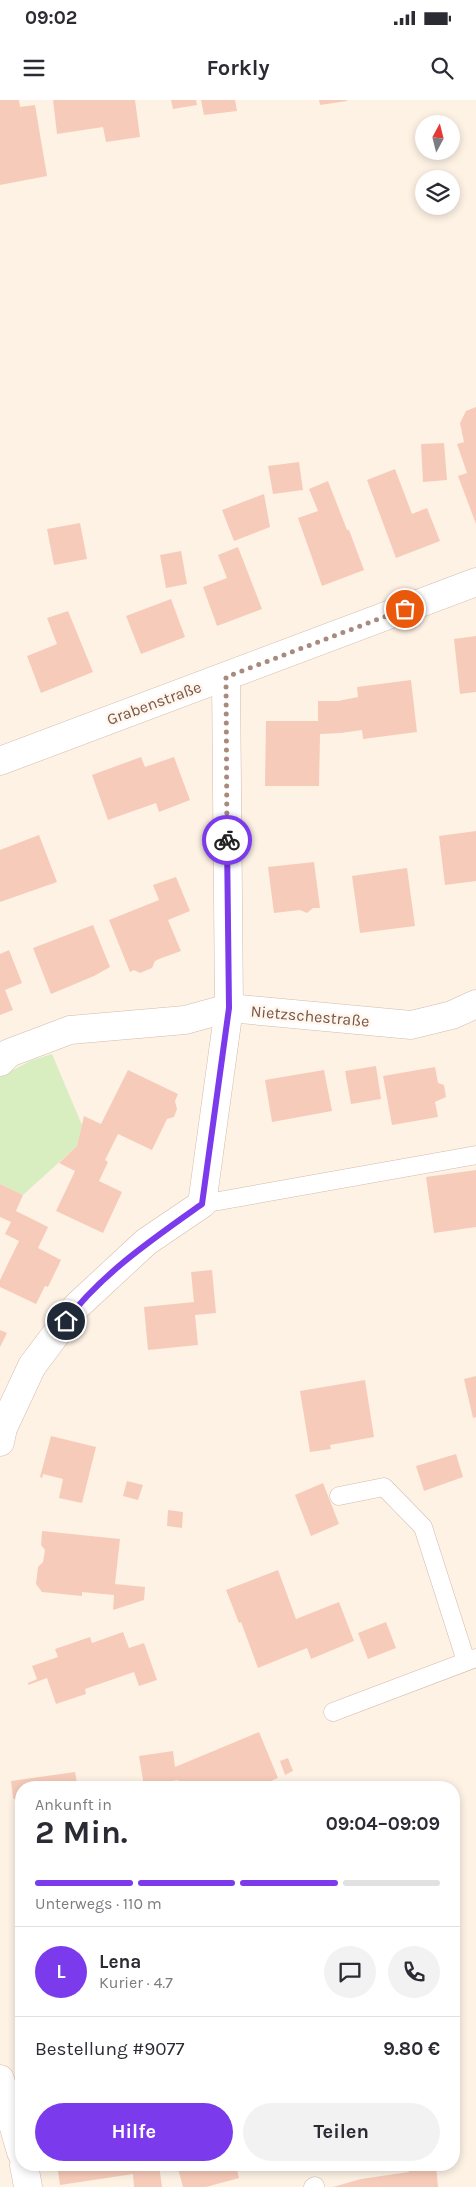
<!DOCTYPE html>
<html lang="de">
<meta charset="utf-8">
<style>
body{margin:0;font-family:Karla,sans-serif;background:#f2f2f3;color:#2b2b33;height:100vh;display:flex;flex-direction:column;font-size:19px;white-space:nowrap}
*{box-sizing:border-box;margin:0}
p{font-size:16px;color:#7c7c81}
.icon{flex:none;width:28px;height:28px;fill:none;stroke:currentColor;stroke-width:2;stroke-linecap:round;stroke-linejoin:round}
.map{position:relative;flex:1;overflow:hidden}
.side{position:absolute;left:15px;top:1681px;width:445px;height:390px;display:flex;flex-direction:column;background:#fff;border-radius:20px;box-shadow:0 2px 8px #0003}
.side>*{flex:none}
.needle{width:32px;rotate:7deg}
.controls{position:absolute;left:415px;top:15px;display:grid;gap:10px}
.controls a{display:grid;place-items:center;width:45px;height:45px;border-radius:50%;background:#fff;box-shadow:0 2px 8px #0003;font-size:25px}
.pin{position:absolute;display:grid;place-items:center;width:42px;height:42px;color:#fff;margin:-21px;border:2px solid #fff;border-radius:50%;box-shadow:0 1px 5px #0007}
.courier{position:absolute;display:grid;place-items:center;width:50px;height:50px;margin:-25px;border:4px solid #7c3aed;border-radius:50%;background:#fff;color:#222;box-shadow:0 1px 6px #0007}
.overview em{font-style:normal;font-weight:700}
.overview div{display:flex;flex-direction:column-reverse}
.overview{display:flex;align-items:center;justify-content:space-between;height:85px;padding:0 20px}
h1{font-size:32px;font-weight:700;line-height:38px}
.bar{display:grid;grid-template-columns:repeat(4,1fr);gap:8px 5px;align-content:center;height:60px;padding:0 20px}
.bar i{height:6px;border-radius:4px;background:#e1e1e2}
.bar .on{background:#7c3aed}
.bar p{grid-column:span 4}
.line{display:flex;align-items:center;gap:12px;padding:0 20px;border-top:1px solid #e1e1e2}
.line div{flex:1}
.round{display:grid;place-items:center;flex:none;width:52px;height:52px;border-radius:26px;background:#f2f2f3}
.action{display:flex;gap:10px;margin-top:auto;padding:10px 20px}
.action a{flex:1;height:58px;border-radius:30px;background:#7c3aed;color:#fff;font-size:20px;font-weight:700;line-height:58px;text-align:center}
.action a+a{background:#f2f2f3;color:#2b2b33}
.status{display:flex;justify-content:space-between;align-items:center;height:35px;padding:0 25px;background:#fff;direction:ltr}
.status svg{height:14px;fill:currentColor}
header{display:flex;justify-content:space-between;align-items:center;height:65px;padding:0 20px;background:#fff;font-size:22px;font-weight:700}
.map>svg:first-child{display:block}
.green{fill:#d8eec1}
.building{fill:#f7cbb9}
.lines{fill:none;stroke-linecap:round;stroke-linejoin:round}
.lane-casing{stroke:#d4baac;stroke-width:19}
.street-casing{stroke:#d4baac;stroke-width:29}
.lane{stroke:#fff;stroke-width:18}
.street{stroke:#fff;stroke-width:28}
.done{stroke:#a88b7e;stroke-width:5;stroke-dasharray:0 9}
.route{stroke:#7c3aed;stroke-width:6}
.labels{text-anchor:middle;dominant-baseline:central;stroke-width:5;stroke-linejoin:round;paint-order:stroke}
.street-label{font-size:16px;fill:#7a5447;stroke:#fff6ed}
</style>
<div class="status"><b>09:02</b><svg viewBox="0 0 49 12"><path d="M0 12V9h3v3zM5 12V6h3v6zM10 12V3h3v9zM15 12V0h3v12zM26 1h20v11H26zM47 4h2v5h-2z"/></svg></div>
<header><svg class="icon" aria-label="menu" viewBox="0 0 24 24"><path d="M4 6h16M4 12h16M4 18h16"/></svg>Forkly<svg class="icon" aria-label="search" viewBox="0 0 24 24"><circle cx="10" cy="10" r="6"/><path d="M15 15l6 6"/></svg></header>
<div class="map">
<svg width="476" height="2087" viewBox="0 0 476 2087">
<rect width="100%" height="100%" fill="#fef2e5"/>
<polygon class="green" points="52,954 82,1025 77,1046 23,1095 0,1084 0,977 30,961"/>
<g class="building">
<polygon points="0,0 19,0 20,7 35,5 47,76 0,85"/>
<polygon points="53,0 135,0 140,37 106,42 103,27 57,34"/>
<polygon points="171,0 196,0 197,5 173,9"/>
<polygon points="201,0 235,0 237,11 204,15"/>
<polygon points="319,0 347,0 347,1 320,5"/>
<polygon points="476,307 476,424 458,376 467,373 457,344 464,342 460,323 466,311"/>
<polygon points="444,343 447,380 423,382 421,344"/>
<polygon points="299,362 303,390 273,394 268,366"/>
<polygon points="395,369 412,414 427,408 440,441 396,458 367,380"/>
<polygon points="328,381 347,430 349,430 364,470 322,486 298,418 318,411 309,389"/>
<polygon points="264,394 270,427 234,441 222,410"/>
<polygon points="80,423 87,459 54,465 47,429"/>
<polygon points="238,447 262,509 217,526 203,487 227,478 218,455"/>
<polygon points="181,451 187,484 166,488 160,455"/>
<polygon points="171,499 185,537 141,554 126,516"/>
<polygon points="68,511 93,572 41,593 27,556 57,544 47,518"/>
<polygon points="476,536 476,592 460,594 454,539"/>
<polygon points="411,580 417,632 363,639 362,630 341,633 320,634 319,686 265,686 266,621 318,621 318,601 338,601 358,597 357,587"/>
<polygon points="141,657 145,667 174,657 190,700 159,712 156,703 108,720 92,675"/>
<polygon points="476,731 476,781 445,785 439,736"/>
<polygon points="39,735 57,782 0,802 0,750"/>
<polygon points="314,762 320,808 313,808 307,813 300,810 274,813 268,767"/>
<polygon points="407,768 415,826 360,833 352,776"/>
<polygon points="176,777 190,811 168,820 181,851 159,859 155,861 152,868 140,873 134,870 130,872 109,820 159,800 153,785"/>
<polygon points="93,825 110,867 94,876 51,894 33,848"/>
<polygon points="9,850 22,883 5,890 13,910 0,915 0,854"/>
<polygon points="376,966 381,999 351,1004 345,971"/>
<polygon points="435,967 438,983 444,985 446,997 435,1002 438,1017 392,1025 383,976"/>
<polygon points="128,970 178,994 175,1001 177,1009 174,1017 167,1019 152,1050 118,1034 105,1060 108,1062 99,1081 122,1092 103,1133 56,1111 75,1071 59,1063 77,1046 84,1016 101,1024"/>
<polygon points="324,970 332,1011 272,1022 265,980"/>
<polygon points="476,1070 476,1127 434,1133 426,1077"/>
<polygon points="0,1084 23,1095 16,1111 48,1127 38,1148 61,1160 48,1187 45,1186 36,1204 0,1187 0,1180 19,1141 5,1134 11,1122 0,1117"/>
<polygon points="212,1170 216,1213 195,1215 198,1245 148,1250 144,1207 194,1202 191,1172"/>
<polygon points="0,1230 7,1233 0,1247"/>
<polygon points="476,1276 476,1317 473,1318 464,1279"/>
<polygon points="365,1280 374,1337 330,1345 331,1349 310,1352 300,1291"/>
<polygon points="51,1336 96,1347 82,1403 59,1398 63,1379 43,1374 42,1378 40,1377"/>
<polygon points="456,1354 463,1377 424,1391 416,1366"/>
<polygon points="127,1381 143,1385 138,1400 123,1396"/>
<polygon points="323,1383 339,1424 311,1436 295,1395"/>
<polygon points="168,1410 183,1412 182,1428 167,1426"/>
<polygon points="42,1431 120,1439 115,1484 145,1487 144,1500 113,1510 114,1495 82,1492 82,1496 42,1492 36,1484 38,1467 43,1462 45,1450 41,1445"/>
<polygon points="278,1470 296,1519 339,1502 354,1541 311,1559 307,1548 258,1568 241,1522 239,1523 226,1490"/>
<polygon points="386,1522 396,1548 368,1559 358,1533"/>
<polygon points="123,1532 129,1548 144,1543 157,1580 139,1586 134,1572 85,1589 86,1594 56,1604 47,1578 28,1585 28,1583 37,1579 32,1566 58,1557 55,1549 90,1537 92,1543"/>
<polygon points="259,1632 278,1678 254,1688 222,1688 220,1683 209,1688 181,1688 178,1680 144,1686 139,1656 173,1651 175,1667"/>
<polygon points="288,1658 293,1671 285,1675 280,1661"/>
<polygon points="75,1672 78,1688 21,1688 21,1709 19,1703 13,1698 11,1681"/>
<polygon points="57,2065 159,2065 162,2087 134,2087 133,2074 60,2085"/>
<polygon points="177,2065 236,2065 239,2078 206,2087 183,2087"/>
<polygon points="408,2065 436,2065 438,2087 333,2087 361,2079 409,2072"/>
</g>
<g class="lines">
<defs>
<g id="lane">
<polyline points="202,1104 476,1055"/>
<polyline points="339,1396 384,1387 423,1427 466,1561"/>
<polyline points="333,1612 476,1558"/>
<polyline points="313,2087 315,2086"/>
</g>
<g id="street">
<polyline points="0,661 476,482"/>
<polyline points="0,962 9,953 70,930 185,920 229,908 411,925 452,915 476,904"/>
<polyline points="0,1342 3,1328 32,1266 77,1206 146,1142 202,1104 229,908 226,577"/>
<polyline points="0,1979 21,2052"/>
<polyline points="24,2065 28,2087"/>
</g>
</defs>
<use href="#lane" class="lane-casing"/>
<use href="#street" class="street-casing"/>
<use href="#lane" class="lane"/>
<use href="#street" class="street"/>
</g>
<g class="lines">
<polyline class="done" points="227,740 226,577 405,509"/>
<path class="route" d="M 66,1221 C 101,1174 154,1138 202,1104 L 229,908 L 227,740"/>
</g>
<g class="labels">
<g class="street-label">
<text transform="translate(154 603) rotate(-20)">Grabenstraße</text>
<text transform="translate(310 916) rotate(5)">Nietzschestraße</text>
</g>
</g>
</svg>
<div class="controls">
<a><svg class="needle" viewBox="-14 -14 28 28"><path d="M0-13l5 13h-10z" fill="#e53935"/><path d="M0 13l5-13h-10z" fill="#7c7c81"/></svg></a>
<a><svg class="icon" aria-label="layers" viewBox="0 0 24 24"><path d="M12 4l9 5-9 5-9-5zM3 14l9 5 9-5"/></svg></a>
</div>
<div class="pin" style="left:405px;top:509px;background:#ea580c"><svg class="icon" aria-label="bag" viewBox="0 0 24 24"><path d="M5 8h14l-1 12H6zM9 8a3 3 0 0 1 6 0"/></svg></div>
<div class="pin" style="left:66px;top:1221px;background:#1f2937"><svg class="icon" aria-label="home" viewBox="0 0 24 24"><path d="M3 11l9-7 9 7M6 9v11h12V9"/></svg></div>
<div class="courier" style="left:227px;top:740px"><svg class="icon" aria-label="bike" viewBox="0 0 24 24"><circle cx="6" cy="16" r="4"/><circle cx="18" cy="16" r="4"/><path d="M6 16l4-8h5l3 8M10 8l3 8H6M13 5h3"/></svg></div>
<section class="side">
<div class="overview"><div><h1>2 Min.</h1><p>Ankunft in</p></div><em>09:04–09:09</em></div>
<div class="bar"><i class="on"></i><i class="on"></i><i class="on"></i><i></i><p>Unterwegs · 110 m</p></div>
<div class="line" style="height:90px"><b class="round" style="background:#7c3aed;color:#fff">L</b><div><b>Lena</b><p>Kurier · 4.7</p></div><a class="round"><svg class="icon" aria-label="chat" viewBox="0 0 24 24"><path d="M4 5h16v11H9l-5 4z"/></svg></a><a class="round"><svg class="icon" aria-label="phone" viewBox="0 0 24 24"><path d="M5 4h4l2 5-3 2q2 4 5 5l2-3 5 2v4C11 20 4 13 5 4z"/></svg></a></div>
<div class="line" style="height:65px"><div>Bestellung #9077</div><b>9.80 €</b></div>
<div class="action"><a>Hilfe</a><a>Teilen</a></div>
</section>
</div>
